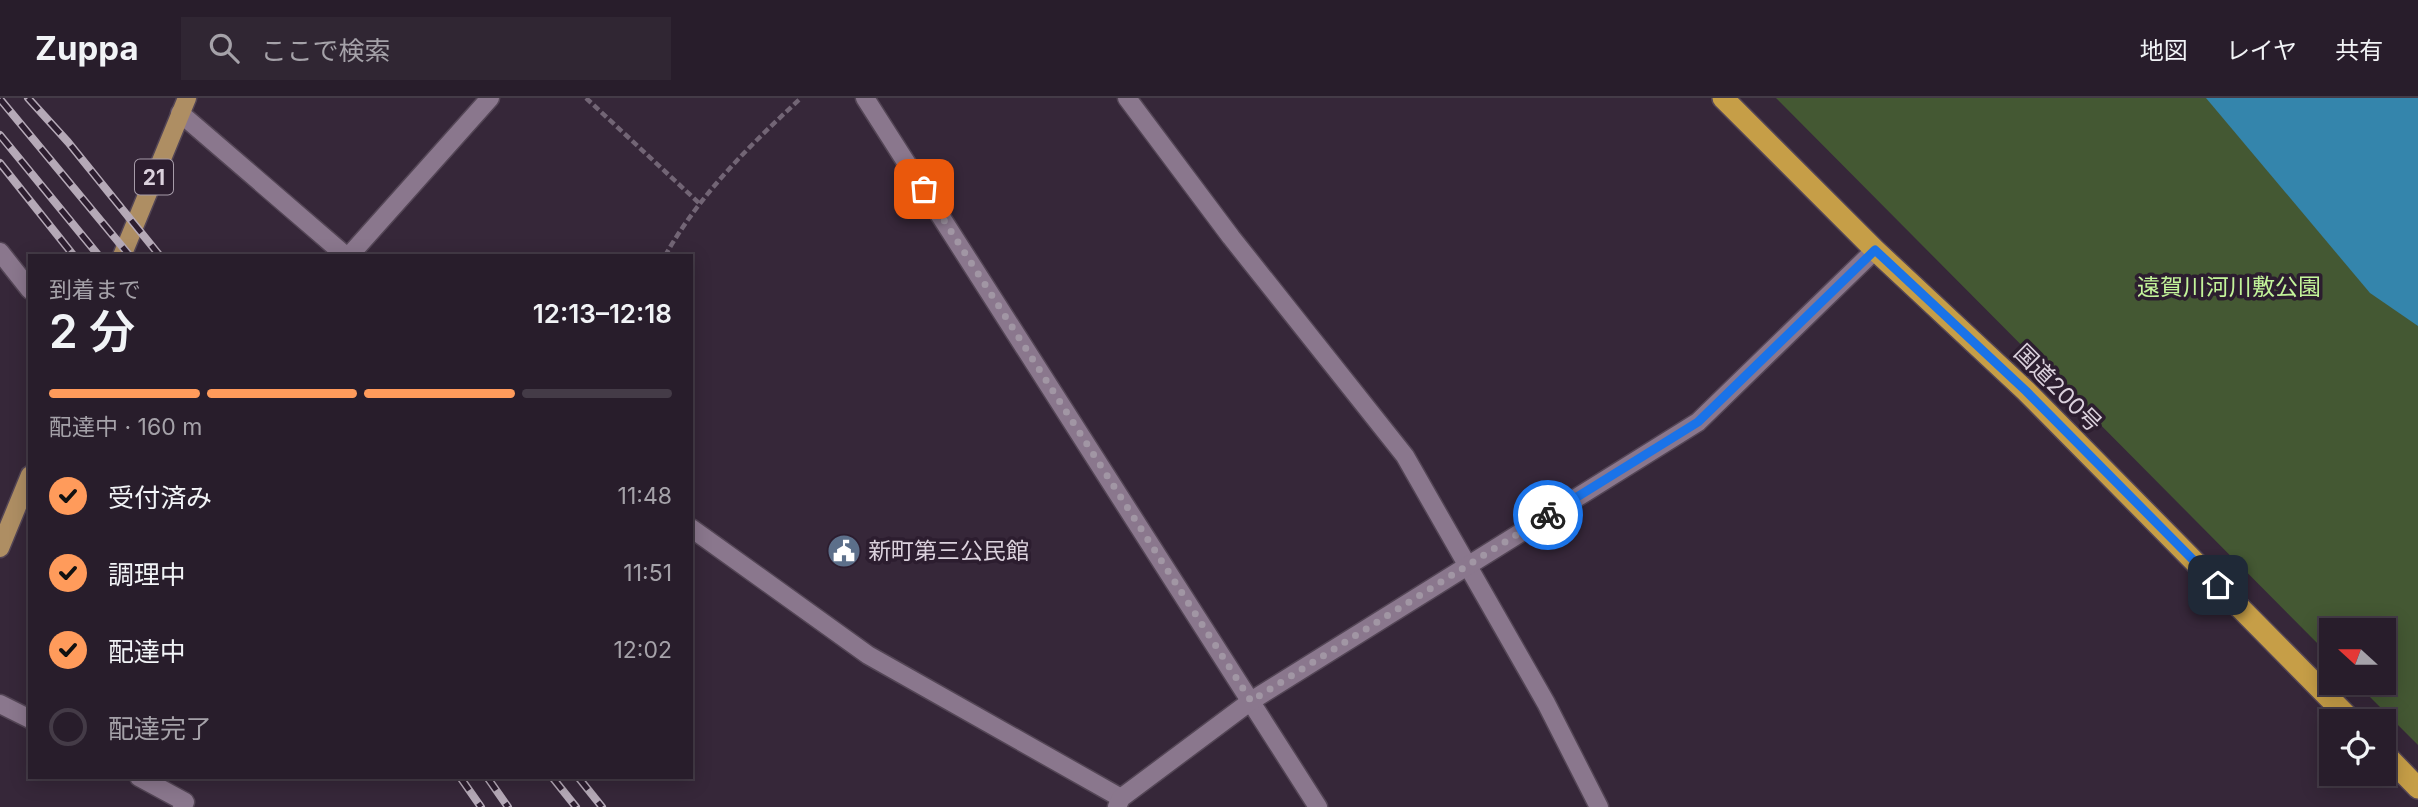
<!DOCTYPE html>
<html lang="ja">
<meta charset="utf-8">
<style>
body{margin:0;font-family:Inter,"Noto Sans JP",sans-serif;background:#302633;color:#f1f3f6;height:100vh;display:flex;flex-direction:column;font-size:26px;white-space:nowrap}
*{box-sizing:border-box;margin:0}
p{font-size:23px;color:#a5a2a9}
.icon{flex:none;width:38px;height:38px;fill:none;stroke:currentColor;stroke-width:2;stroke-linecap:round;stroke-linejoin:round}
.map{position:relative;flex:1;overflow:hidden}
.details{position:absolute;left:28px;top:156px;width:665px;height:525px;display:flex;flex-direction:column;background:#281d2b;border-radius:0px;box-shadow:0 4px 18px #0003,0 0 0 2px #443b47}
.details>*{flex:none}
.needle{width:46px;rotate:291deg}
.controls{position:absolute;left:2319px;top:520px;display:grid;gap:14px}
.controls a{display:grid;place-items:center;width:77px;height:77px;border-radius:0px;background:#281d2b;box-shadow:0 4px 18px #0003,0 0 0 2px #443b47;font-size:35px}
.pin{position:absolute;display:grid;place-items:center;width:60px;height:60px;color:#fff;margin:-30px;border-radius:14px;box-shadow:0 4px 10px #0006}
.courier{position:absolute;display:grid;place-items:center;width:70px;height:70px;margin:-35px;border:5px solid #1a73e8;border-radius:50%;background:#fff;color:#222;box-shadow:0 2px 9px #0007}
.summary em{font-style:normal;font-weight:600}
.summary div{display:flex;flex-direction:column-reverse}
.summary{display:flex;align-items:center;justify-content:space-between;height:119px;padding:0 21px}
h1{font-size:46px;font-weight:600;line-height:52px}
.bar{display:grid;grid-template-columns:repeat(4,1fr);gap:10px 7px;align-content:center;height:84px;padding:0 21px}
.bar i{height:9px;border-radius:5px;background:#443b47}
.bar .selected{background:#ff9b5b}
.bar p{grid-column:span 4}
ol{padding:0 21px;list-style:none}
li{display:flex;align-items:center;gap:21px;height:77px}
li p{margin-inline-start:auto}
li .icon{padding:7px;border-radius:50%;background:#ff9b5b;color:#111;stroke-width:4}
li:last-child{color:#a5a2a9}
li i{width:38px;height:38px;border:4px solid #443b47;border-radius:50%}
header{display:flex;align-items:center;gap:42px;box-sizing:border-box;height:98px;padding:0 35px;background:#281d2b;border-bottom:2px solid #443b47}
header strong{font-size:33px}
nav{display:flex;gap:38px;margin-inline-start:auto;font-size:24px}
.search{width:490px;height:63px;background:#302633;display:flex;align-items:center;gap:18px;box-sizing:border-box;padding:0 24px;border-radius:0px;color:#a5a2a9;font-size:26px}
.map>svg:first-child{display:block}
.green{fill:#445833}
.water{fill:#3485ac}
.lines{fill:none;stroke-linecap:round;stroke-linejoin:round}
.street-casing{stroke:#534555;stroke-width:21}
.primary-casing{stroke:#534555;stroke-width:21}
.highway-casing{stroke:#534555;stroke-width:24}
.path{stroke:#726575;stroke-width:4.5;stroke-dasharray:7 3.5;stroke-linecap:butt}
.street{stroke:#8a778d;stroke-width:18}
.primary{stroke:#ae8e63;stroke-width:18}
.highway{stroke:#c69e47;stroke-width:21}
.rail-casing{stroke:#b5a9b7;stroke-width:8}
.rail{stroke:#2c1d2f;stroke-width:5;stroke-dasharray:16;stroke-linecap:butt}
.done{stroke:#a196a4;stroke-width:7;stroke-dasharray:0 12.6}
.route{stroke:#1a73e8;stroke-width:9}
.labels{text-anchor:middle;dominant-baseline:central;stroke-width:7;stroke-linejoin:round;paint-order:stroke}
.shield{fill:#2c1d2f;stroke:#a69ba9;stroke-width:2}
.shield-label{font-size:21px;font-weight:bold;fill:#dbd1dd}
.park-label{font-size:23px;fill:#c3f49a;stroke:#2c1d2f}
.street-label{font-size:23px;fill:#dbd1dd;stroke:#2c1d2f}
.poi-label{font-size:23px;fill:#dbd1dd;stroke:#2c1d2f;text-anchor:start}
</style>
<header>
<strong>Zuppa</strong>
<div class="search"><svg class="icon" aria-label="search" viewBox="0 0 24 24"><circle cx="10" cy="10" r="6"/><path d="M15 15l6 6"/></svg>ここで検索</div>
<nav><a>地図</a><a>レイヤ</a><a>共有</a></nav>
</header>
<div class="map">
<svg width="2418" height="709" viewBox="0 0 2418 709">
<rect width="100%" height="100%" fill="#362739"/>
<polygon class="green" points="1776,0 2418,0 2418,647 2356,585 2384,584 2384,532 2331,532 2331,559"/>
<polygon class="water" points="2206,0 2418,0 2418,228 2370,195"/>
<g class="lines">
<defs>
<g id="street">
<polyline points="865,0 1318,709"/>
<polyline points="1127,0 1231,139 1405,358 1546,605 1599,709"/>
<polyline points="180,15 346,158"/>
<polyline points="0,154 30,192"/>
<polyline points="349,158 490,0"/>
<polyline points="691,430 868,557 1121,700"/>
<polyline points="0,606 30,621"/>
<polyline points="139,679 185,704 182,709"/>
<polyline points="1117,709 1121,700 1251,603 1698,324 1875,152"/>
</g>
<g id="primary">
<polyline points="122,158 187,0"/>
<polyline points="0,450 30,377"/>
</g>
<g id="highway">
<polyline points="1723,0 1875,152 2026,293 2352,623"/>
<polyline points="2384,655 2418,690"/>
</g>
</defs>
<use href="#street" class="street-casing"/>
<use href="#primary" class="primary-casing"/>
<use href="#highway" class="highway-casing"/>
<g class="path">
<polyline points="586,0 699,105"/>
<path d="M 665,158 C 699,97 750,47 801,0"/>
</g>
<use href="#street" class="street"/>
<use href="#primary" class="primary"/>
<use href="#highway" class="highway"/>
<defs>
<g id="rail">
<polyline points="28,0 68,44 160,158"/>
<polyline points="0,1 130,158"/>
<polyline points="0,37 99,158"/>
<polyline points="0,65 74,158"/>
<polyline points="460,679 481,709"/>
<polyline points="487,679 508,709"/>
<polyline points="552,679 576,709"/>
<polyline points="578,679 602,709"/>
</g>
</defs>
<use href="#rail" class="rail-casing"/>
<use href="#rail" class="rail"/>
</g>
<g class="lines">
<polyline class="done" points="924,91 1251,603 1548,417"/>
<polyline class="route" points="1548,417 1698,324 1875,152 2026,293 2218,487"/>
</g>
<defs>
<symbol id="civic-disc" viewBox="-11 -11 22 22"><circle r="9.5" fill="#5c6f8a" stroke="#2c1d2f"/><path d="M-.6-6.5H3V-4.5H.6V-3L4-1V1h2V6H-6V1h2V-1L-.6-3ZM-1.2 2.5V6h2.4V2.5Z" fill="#fff"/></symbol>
</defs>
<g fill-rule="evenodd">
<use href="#civic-disc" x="825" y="434" width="38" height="38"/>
</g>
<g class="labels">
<rect class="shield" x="135" y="61.5" width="38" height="35" rx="5"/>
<g class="shield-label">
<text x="154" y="79">21</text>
</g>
<g class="park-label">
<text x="2229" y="189">遠賀川河川敷公園</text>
</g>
<g class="street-label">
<text transform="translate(2058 290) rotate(45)">国道200号</text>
</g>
<g class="poi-label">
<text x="868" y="453">新町第三公民館</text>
</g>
</g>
</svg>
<div class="controls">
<a><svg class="needle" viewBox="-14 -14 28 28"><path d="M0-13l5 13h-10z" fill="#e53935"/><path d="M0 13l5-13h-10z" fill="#a5a2a9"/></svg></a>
<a><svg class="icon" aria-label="locate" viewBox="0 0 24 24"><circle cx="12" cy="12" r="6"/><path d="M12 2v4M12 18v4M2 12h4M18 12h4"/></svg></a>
</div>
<div class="pin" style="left:924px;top:91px;background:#ea580c"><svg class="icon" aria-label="bag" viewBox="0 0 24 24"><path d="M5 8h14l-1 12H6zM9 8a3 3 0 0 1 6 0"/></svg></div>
<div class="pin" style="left:2218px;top:487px;background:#1f2937"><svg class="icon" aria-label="home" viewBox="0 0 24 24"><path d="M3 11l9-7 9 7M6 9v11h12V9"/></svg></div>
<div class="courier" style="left:1548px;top:417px"><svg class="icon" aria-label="bike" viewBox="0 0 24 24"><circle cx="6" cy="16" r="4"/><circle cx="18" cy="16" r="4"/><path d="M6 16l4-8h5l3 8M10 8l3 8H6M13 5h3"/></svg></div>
<section class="details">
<div class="summary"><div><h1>2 分</h1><p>到着まで</p></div><em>12:13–12:18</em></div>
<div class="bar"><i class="selected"></i><i class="selected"></i><i class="selected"></i><i></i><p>配達中 · 160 m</p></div>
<ol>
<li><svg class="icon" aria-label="check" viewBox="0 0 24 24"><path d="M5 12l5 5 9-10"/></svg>受付済み<p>11:48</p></li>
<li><svg class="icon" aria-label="check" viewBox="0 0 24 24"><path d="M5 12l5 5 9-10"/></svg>調理中<p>11:51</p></li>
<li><svg class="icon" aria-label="check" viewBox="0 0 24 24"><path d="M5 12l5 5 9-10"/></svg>配達中<p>12:02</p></li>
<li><i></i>配達完了</li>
</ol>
</section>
</div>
